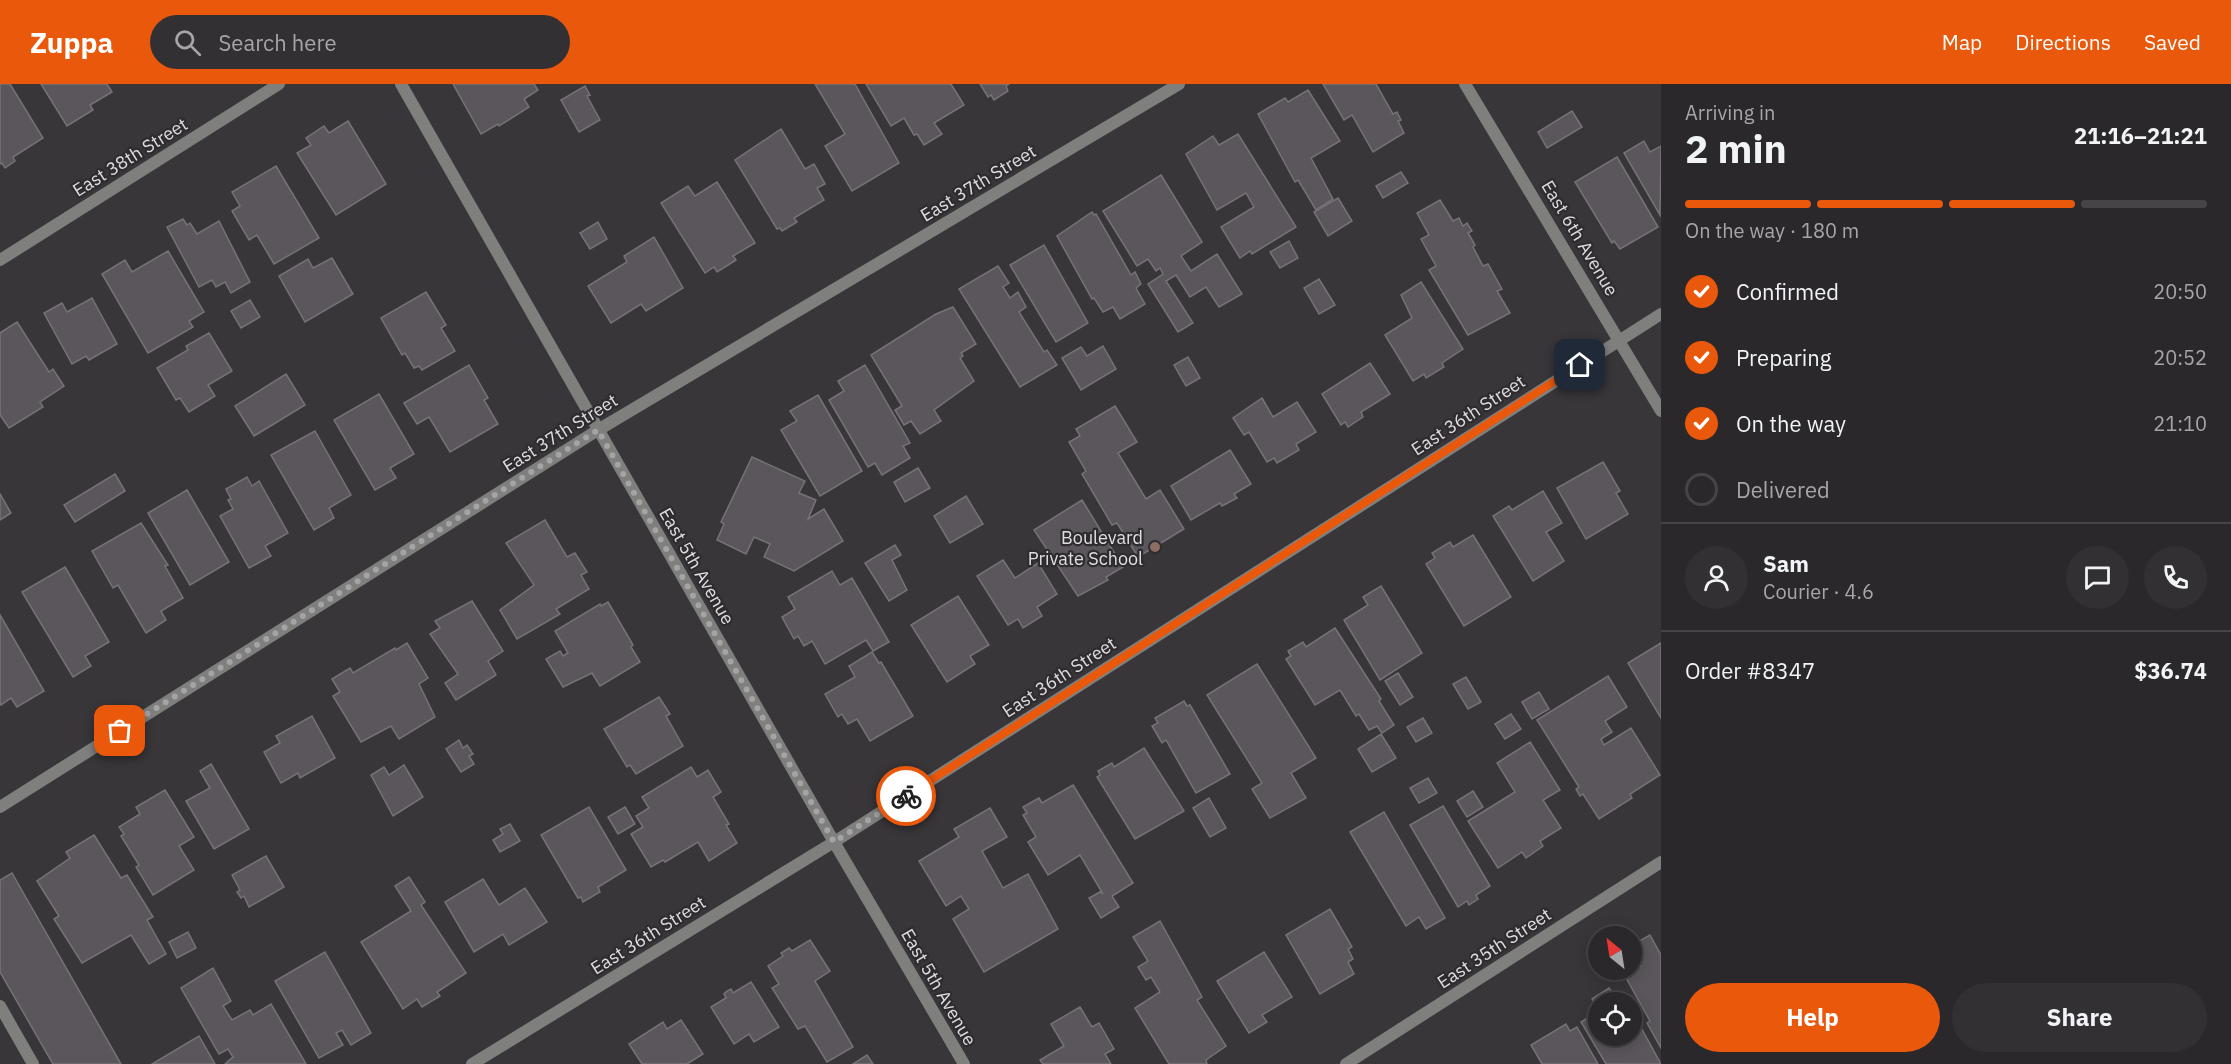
<!DOCTYPE html>
<meta charset="utf-8">
<style>
body{margin:0;font-family:"IBM Plex Sans",sans-serif;background:#333034;color:#f1f3f6;height:100vh;display:flex;flex-direction:column;font-size:22px;white-space:nowrap}
*{box-sizing:border-box;margin:0}
p{font-size:20px;color:#a6a6a9}
.icon{flex:none;width:33px;height:33px;fill:none;stroke:currentColor;stroke-width:2;stroke-linecap:round;stroke-linejoin:round}
.map{position:relative;flex:1;overflow:hidden}
.drawer{display:flex;flex-direction:column;background:#2b282c;width:570px}
.drawer>*{flex:none}
.needle{width:39px;rotate:330deg}
.controls{position:absolute;left:1588px;top:842px;display:grid;gap:12px}
.controls a{display:grid;place-items:center;width:54px;height:54px;border-radius:50%;background:#2b282c;box-shadow:0 3px 15px #0003,0 0 0 2px #474448;font-size:30px}
.pin{position:absolute;display:grid;place-items:center;width:51px;height:51px;color:#fff;margin:-26px;border-radius:12px;box-shadow:0 3px 9px #0006}
.courier{position:absolute;display:grid;place-items:center;width:60px;height:60px;margin:-30px;border:4px solid #ea580c;border-radius:50%;background:#fff;color:#222;box-shadow:0 2px 8px #0007}
.overview em{font-style:normal;font-weight:800}
.overview div{display:flex;flex-direction:column-reverse}
.overview{display:flex;align-items:center;justify-content:space-between;height:102px;padding:0 24px}
h1{font-size:39px;font-weight:800;line-height:45px}
.bar{display:grid;grid-template-columns:repeat(4,1fr);gap:9px 6px;align-content:center;height:72px;padding:0 24px}
.bar i{height:8px;border-radius:4px;background:#474448}
.bar .active{background:#ea580c}
.bar p{grid-column:span 4}
.line{display:flex;align-items:center;gap:15px;padding:0 24px;border-top:2px solid #474448}
.line div{flex:1}
.round{display:grid;place-items:center;flex:none;width:63px;height:63px;border-radius:32px;background:#333034}
ol{padding:0 24px;list-style:none}
li{display:flex;align-items:center;gap:18px;height:66px}
li p{margin-inline-start:auto}
li .icon{padding:6px;border-radius:50%;background:#ea580c;color:#fff;stroke-width:4}
li:last-child{color:#a6a6a9}
li i{width:33px;height:33px;border:3px solid #474448;border-radius:50%}
.primary-button{display:flex;gap:12px;margin-top:auto;padding:12px 24px}
.primary-button a{flex:1;height:69px;border-radius:36px;background:#ea580c;color:#fff;font-size:24px;font-weight:800;line-height:69px;text-align:center}
.primary-button a+a{background:#333034;color:#f1f3f6}
header{display:flex;align-items:center;gap:36px;box-sizing:border-box;height:84px;padding:0 30px;background:#ea580c;color:#fff}
header strong{font-size:28px}
nav{display:flex;gap:33px;margin-inline-start:auto;font-size:21px}
.search{width:420px;height:54px;background:#333034;display:flex;align-items:center;gap:15px;box-sizing:border-box;padding:0 21px;border-radius:33px;color:#a6a6a9;font-size:22px}
main{display:flex;flex:1;min-height:0}
.map>svg:first-child{display:block}
.building{fill:#5a565b;stroke:#767277;stroke-width:1.5}
.lines{fill:none;stroke-linecap:round;stroke-linejoin:round}
.service{stroke:#7f807e;stroke-width:12}
.minor{stroke:#7f807e;stroke-width:12}
.tertiary{stroke:#7f807e;stroke-width:12}
.done{stroke:#a6a3a6;stroke-width:6;stroke-dasharray:0 10.8}
.route{stroke:#ea580c;stroke-width:8}
.education-dot{fill:#8d6e63;stroke:#2f2c30;stroke-width:2}
.labels{text-anchor:middle;dominant-baseline:central;stroke-width:4.5;stroke-linejoin:round;paint-order:stroke}
.street-label{font-size:18px;fill:#e0dde0;stroke:#2f2c30}
.poi-label{font-size:18px;fill:#e0dde0;stroke:#2f2c30;text-anchor:end}
</style>
<header>
<strong>Zuppa</strong>
<div class="search"><svg class="icon" aria-label="search" viewBox="0 0 24 24"><circle cx="10" cy="10" r="6"/><path d="M15 15l6 6"/></svg>Search here</div>
<nav><a>Map</a><a>Directions</a><a>Saved</a></nav>
</header>
<main>
<div class="map">
<svg width="1661" height="980" viewBox="0 0 1661 980">
<rect width="100%" height="100%" fill="#39363a"/>
<g class="building">
<polygon points="0,0 10,0 43,54 13,73 15,77 5,84 2,79 0,80"/>
<polygon points="41,0 107,0 112,8 90,21 93,26 67,42"/>
<polygon points="453,0 534,0 538,6 524,15 529,23 499,42 498,40 481,50"/>
<polygon points="815,0 855,0 899,79 852,107 825,62 845,50"/>
<polygon points="866,0 951,0 964,21 934,39 942,50 924,61 917,50 914,51 904,34 891,42"/>
<polygon points="980,0 1009,0 1006,2 1008,7 994,16 991,11 988,13"/>
<polygon points="1323,0 1376,0 1393,30 1397,28 1401,36 1398,37 1404,49 1373,68 1352,31 1344,36"/>
<polygon points="585,2 590,11 587,12 600,36 579,48 561,16"/>
<polygon points="1308,6 1340,57 1311,74 1333,115 1316,126 1298,96 1295,98 1258,30 1285,14 1288,18"/>
<polygon points="1572,27 1582,43 1547,64 1538,48"/>
<polygon points="348,37 386,100 336,131 297,69 311,61 306,54 324,42 329,49"/>
<polygon points="781,45 805,85 814,80 825,100 817,104 824,116 794,134 797,138 782,147 780,144 777,145 735,76"/>
<polygon points="1238,50 1296,143 1252,170 1250,167 1240,174 1221,143 1254,123 1246,109 1217,126 1186,70 1213,52 1219,61"/>
<polygon points="1644,57 1650,68 1661,62 1660,131 1624,69"/>
<polygon points="1617,73 1658,143 1620,165 1614,157 1612,159 1575,98"/>
<polygon points="276,82 319,154 274,180 257,151 249,156 232,127 240,122 232,108"/>
<polygon points="1401,88 1408,99 1383,114 1376,102"/>
<polygon points="1161,91 1202,158 1181,172 1191,187 1217,170 1242,210 1219,223 1206,203 1190,213 1176,191 1166,197 1193,239 1178,248 1148,200 1163,190 1160,184 1156,187 1148,175 1137,182 1103,127"/>
<polygon points="717,98 755,159 733,172 736,176 717,188 714,183 705,189 661,119 688,102 695,112"/>
<polygon points="1338,114 1352,137 1328,152 1314,128"/>
<polygon points="1440,116 1453,137 1459,134 1463,142 1467,139 1472,147 1468,149 1475,161 1473,163 1483,182 1488,180 1502,205 1497,207 1510,229 1468,251 1429,186 1436,182 1421,155 1429,151 1417,129"/>
<polygon points="1092,128 1094,131 1096,130 1131,191 1135,188 1141,200 1136,204 1145,220 1120,235 1113,223 1103,228 1094,214 1092,215 1057,152"/>
<polygon points="183,135 187,141 190,139 197,150 219,137 250,198 231,209 225,198 216,203 212,196 199,203 167,143"/>
<polygon points="598,138 607,155 590,165 580,149"/>
<polygon points="654,153 683,204 646,227 641,220 611,239 588,202 627,178 624,172"/>
<polygon points="1289,157 1298,174 1280,184 1270,168"/>
<polygon points="1044,161 1088,239 1056,258 1010,181"/>
<polygon points="168,167 204,228 189,237 193,243 148,269 102,190 125,176 132,188"/>
<polygon points="332,174 353,210 305,238 279,192 308,175 313,184"/>
<polygon points="998,182 1009,199 1003,203 1010,214 1018,208 1026,223 1019,228 1044,268 1047,266 1057,281 1020,303 959,205"/>
<polygon points="1319,195 1335,221 1319,230 1304,204"/>
<polygon points="1421,198 1463,265 1442,279 1444,283 1426,294 1424,290 1413,297 1385,251 1412,234 1401,211"/>
<polygon points="426,208 446,241 441,244 455,267 422,286 419,282 414,284 405,269 402,271 381,234"/>
<polygon points="92,214 117,260 89,276 86,272 72,280 44,229 62,219 67,228"/>
<polygon points="250,216 260,233 241,244 231,227"/>
<polygon points="953,223 976,260 961,269 963,272 960,274 974,297 934,326 941,337 920,350 911,337 904,341 895,326 902,322 871,271 936,230"/>
<polygon points="17,238 49,288 53,285 64,302 40,318 43,323 9,344 0,331 0,249"/>
<polygon points="209,249 232,287 208,301 215,312 189,328 180,314 176,316 157,284 188,266 186,262"/>
<polygon points="1103,262 1116,285 1081,306 1062,274 1081,263 1087,272"/>
<polygon points="1188,273 1200,294 1186,302 1174,281"/>
<polygon points="1370,279 1390,310 1361,328 1363,333 1348,343 1345,338 1341,341 1322,310"/>
<polygon points="469,281 488,314 484,316 498,340 450,368 429,333 417,340 404,319"/>
<polygon points="865,281 910,359 903,362 910,374 882,391 875,379 868,383 829,316 844,307 838,297"/>
<polygon points="286,290 305,321 254,352 235,322"/>
<polygon points="379,310 414,370 390,384 396,394 375,406 334,336"/>
<polygon points="818,311 862,387 820,412 781,346 797,337 790,327"/>
<polygon points="1262,314 1273,333 1297,318 1316,348 1296,360 1299,366 1277,379 1274,374 1267,378 1249,348 1244,351 1233,334"/>
<polygon points="1115,322 1137,358 1118,369 1146,415 1160,406 1184,445 1138,473 1117,439 1112,441 1082,390 1086,387 1069,358 1080,352 1076,345"/>
<polygon points="315,347 351,411 329,424 334,434 314,446 271,371"/>
<polygon points="1230,366 1251,400 1234,410 1237,414 1222,422 1220,419 1191,436 1171,402"/>
<polygon points="752,373 805,397 799,409 816,416 808,435 824,425 843,457 794,487 764,473 770,460 754,453 746,470 717,456 724,440 721,438"/>
<polygon points="1603,378 1620,407 1616,409 1628,430 1586,455 1557,404"/>
<polygon points="918,384 930,404 905,418 894,398"/>
<polygon points="115,390 125,407 75,438 64,421"/>
<polygon points="247,393 252,402 259,397 288,449 265,462 271,472 249,484 220,432 233,425 228,416 231,415 226,405"/>
<polygon points="187,406 229,478 190,501 148,429"/>
<polygon points="1543,407 1562,439 1546,448 1564,477 1533,497 1493,432 1509,422 1512,426"/>
<polygon points="0,410 11,429 0,436"/>
<polygon points="966,412 983,440 950,459 934,432"/>
<polygon points="1082,416 1123,483 1106,493 1108,496 1078,512 1034,446"/>
<polygon points="545,436 567,473 575,469 587,488 581,491 589,505 556,525 560,530 517,555 500,526 534,501 506,459"/>
<polygon points="141,439 168,481 165,482 183,514 161,527 166,536 146,549 118,501 113,504 92,467"/>
<polygon points="1473,451 1511,513 1464,542 1426,480 1435,474 1432,469 1450,458 1453,463"/>
<polygon points="895,461 901,471 892,476 907,506 889,517 865,479"/>
<polygon points="1003,476 1015,494 1038,479 1057,510 1037,523 1042,532 1023,544 1018,535 1008,541 977,492"/>
<polygon points="65,483 109,558 85,572 91,582 73,593 22,508"/>
<polygon points="832,487 840,501 852,494 889,558 873,567 866,556 825,580 812,557 804,562 798,552 794,555 782,533 795,525 788,513"/>
<polygon points="1381,502 1422,569 1380,596 1344,536 1368,521 1363,513"/>
<polygon points="958,512 989,561 970,572 975,580 947,598 911,541"/>
<polygon points="472,517 503,567 488,577 496,591 456,616 445,599 458,590 430,550 440,544 435,537"/>
<polygon points="608,518 633,561 631,563 640,578 600,602 592,589 563,603 546,575 560,567 563,572 568,569 555,547 600,520 601,522"/>
<polygon points="0,531 44,607 17,623 11,614 1,621 0,618"/>
<polygon points="1335,544 1381,615 1379,617 1394,641 1382,649 1377,642 1369,646 1359,630 1356,632 1340,606 1315,621 1286,575 1291,572 1288,567 1303,558 1306,563"/>
<polygon points="407,559 428,594 419,600 435,633 399,655 391,642 361,658 333,612 340,608 332,595 350,584 353,589 395,564 396,566"/>
<polygon points="1661,559 1661,634 1628,579"/>
<polygon points="872,568 879,579 881,578 913,632 870,657 857,635 848,640 842,630 838,633 825,610 855,593 849,582"/>
<polygon points="1257,580 1316,674 1291,689 1306,714 1270,734 1252,705 1262,699 1207,611"/>
<polygon points="1398,589 1413,613 1400,621 1385,597"/>
<polygon points="1608,592 1627,623 1605,637 1612,648 1601,655 1604,661 1631,644 1660,691 1630,710 1632,714 1599,735 1583,710 1580,712 1576,705 1579,703 1537,636"/>
<polygon points="1466,593 1481,618 1468,625 1453,600"/>
<polygon points="1539,608 1549,625 1532,635 1522,618"/>
<polygon points="659,613 670,630 666,632 683,662 636,690 630,681 627,683 604,645"/>
<polygon points="1184,617 1187,622 1190,621 1230,690 1196,709 1166,656 1162,659 1152,642 1158,639 1155,634"/>
<polygon points="1511,630 1521,645 1505,655 1495,640"/>
<polygon points="312,632 335,674 300,694 298,689 281,699 264,668 280,659 276,652"/>
<polygon points="1423,634 1432,649 1416,658 1407,643"/>
<polygon points="1381,650 1396,674 1372,688 1358,665"/>
<polygon points="459,656 463,664 467,661 473,670 469,672 474,680 461,688 446,665"/>
<polygon points="1530,658 1560,706 1543,716 1561,744 1540,757 1543,762 1526,774 1522,768 1498,784 1468,737 1515,708 1497,679"/>
<polygon points="1144,664 1184,727 1135,755 1097,693 1100,691 1098,687 1112,679 1114,683"/>
<polygon points="211,680 249,745 214,765 186,717 210,704 200,687"/>
<polygon points="404,681 423,713 393,732 371,691 384,683 389,691"/>
<polygon points="691,683 697,693 708,686 721,708 713,713 729,740 726,741 737,759 709,777 698,758 665,778 663,776 651,783 631,750 643,743 636,732 649,724 642,713"/>
<polygon points="1428,694 1437,709 1419,719 1410,704"/>
<polygon points="1073,701 1133,799 1112,812 1119,823 1101,834 1089,814 1100,808 1103,810 1080,771 1048,791 1028,758 1036,753 1023,731 1027,729 1023,723 1039,714 1042,719"/>
<polygon points="165,706 194,753 179,762 194,786 153,811 136,783 139,781 121,752 124,750 119,743 140,730 136,723"/>
<polygon points="1473,707 1483,723 1467,733 1457,717"/>
<polygon points="1209,714 1226,744 1210,753 1193,724"/>
<polygon points="1443,722 1490,802 1476,811 1478,815 1469,821 1467,817 1458,823 1410,741"/>
<polygon points="589,723 626,786 598,803 600,808 583,818 581,813 578,814 541,751"/>
<polygon points="625,723 635,740 618,750 608,733"/>
<polygon points="990,724 1007,753 982,767 1003,804 1028,790 1058,845 984,888 953,835 969,825 961,812 946,822 919,777 959,753 954,745"/>
<polygon points="1384,728 1445,834 1426,845 1419,833 1406,842 1350,748"/>
<polygon points="510,740 520,757 500,768 493,756 503,750 500,745"/>
<polygon points="94,751 121,794 127,791 153,833 147,836 166,870 149,880 131,851 82,879 54,835 59,832 37,797 70,774 66,768"/>
<polygon points="266,772 284,803 249,823 244,812 241,814 237,808 240,806 232,791"/>
<polygon points="12,789 121,980 53,980 0,888 0,796"/>
<polygon points="409,793 425,818 421,821 466,889 437,908 440,912 422,923 417,915 403,925 361,858 411,827 395,802"/>
<polygon points="483,795 499,821 525,804 547,838 509,861 503,850 474,868 445,818"/>
<polygon points="1330,825 1352,863 1348,865 1353,875 1348,878 1354,890 1320,910 1286,851"/>
<polygon points="1160,837 1202,913 1197,916 1226,962 1206,976 1207,980 1169,980 1135,924 1160,908 1151,893 1146,896 1138,883 1148,877 1133,853"/>
<polygon points="188,848 196,864 177,874 169,858"/>
<polygon points="1650,851 1661,871 1661,964 1647,939 1650,937 1625,892 1641,882 1632,861"/>
<polygon points="810,856 830,887 815,897 853,963 827,978 805,942 798,945 772,904 779,900 768,882 783,872 781,869 789,864 792,867"/>
<polygon points="325,868 371,949 351,961 342,946 336,949 343,961 319,974 275,897"/>
<polygon points="1264,868 1292,913 1262,931 1267,938 1249,949 1217,897"/>
<polygon points="213,884 231,917 223,922 232,936 250,926 253,931 271,920 306,980 225,980 233,973 228,965 219,970 181,904"/>
<polygon points="751,898 779,943 754,958 749,950 734,960 711,923 726,914 724,910 727,907 731,905 733,909"/>
<polygon points="1609,904 1618,918 1599,918 1599,926 1592,915"/>
<polygon points="1080,923 1092,943 1099,939 1114,965 1105,970 1111,980 1043,980 1040,976 1064,962 1051,940"/>
<polygon points="1599,927 1599,951 1632,951 1633,929 1661,980 1606,980 1581,938"/>
<polygon points="681,936 703,970 687,980 642,980 629,960 663,938 667,945"/>
<polygon points="1566,940 1570,947 1577,943 1598,980 1542,980 1531,961"/>
<polygon points="199,952 215,980 152,980"/>
<polygon points="867,971 873,980 853,980"/>
</g>
<g class="lines">
<polyline class="service" points="0,922 33,980"/>
<g class="minor">
<polyline points="401,0 834,758 964,980"/>
<polyline points="0,176 279,0"/>
<polyline points="0,723 598,346 1179,0"/>
<polyline points="472,980 834,758 1661,230"/>
<polyline points="1346,980 1661,778"/>
</g>
<polyline class="tertiary" points="1465,0 1661,327"/>
</g>
<g class="lines">
<polyline class="done" points="120,647 598,346 834,758 906,712"/>
<polyline class="route" points="906,712 1580,281"/>
</g>
<circle class="education-dot" cx="1155" cy="463" r="6"/>
<g class="labels">
<g class="street-label">
<text transform="translate(130 73) rotate(-32)">East 38th Street</text>
<text transform="translate(978 99) rotate(-31)">East 37th Street</text>
<text transform="translate(1580 154) rotate(59)">East 6th Avenue</text>
<text transform="translate(1468 331) rotate(-33)">East 36th Street</text>
<text transform="translate(560 349) rotate(-32)">East 37th Street</text>
<text transform="translate(697 482) rotate(60)">East 5th Avenue</text>
<text transform="translate(1059 593) rotate(-33)">East 36th Street</text>
<text transform="translate(648 851) rotate(-32)">East 36th Street</text>
<text transform="translate(1494 864) rotate(-33)">East 35th Street</text>
<text transform="translate(939 903) rotate(60)">East 5th Avenue</text>
</g>
<g class="poi-label">
<text x="1143" y="453">Boulevard<tspan x="1143" dy="21">Private School</tspan></text>
</g>
</g>
</svg>
<div class="controls">
<a><svg class="needle" viewBox="-14 -14 28 28"><path d="M0-13l5 13h-10z" fill="#e53935"/><path d="M0 13l5-13h-10z" fill="#a6a6a9"/></svg></a>
<a><svg class="icon" aria-label="locate" viewBox="0 0 24 24"><circle cx="12" cy="12" r="6"/><path d="M12 2v4M12 18v4M2 12h4M18 12h4"/></svg></a>
</div>
<div class="pin" style="left:120px;top:647px;background:#ea580c"><svg class="icon" aria-label="bag" viewBox="0 0 24 24"><path d="M5 8h14l-1 12H6zM9 8a3 3 0 0 1 6 0"/></svg></div>
<div class="pin" style="left:1580px;top:281px;background:#1f2937"><svg class="icon" aria-label="home" viewBox="0 0 24 24"><path d="M3 11l9-7 9 7M6 9v11h12V9"/></svg></div>
<div class="courier" style="left:906px;top:712px"><svg class="icon" aria-label="bike" viewBox="0 0 24 24"><circle cx="6" cy="16" r="4"/><circle cx="18" cy="16" r="4"/><path d="M6 16l4-8h5l3 8M10 8l3 8H6M13 5h3"/></svg></div>
</div>
<section class="drawer">
<div class="overview"><div><h1>2 min</h1><p>Arriving in</p></div><em>21:16–21:21</em></div>
<div class="bar"><i class="active"></i><i class="active"></i><i class="active"></i><i></i><p>On the way · 180 m</p></div>
<ol>
<li><svg class="icon" aria-label="check" viewBox="0 0 24 24"><path d="M5 12l5 5 9-10"/></svg>Confirmed<p>20:50</p></li>
<li><svg class="icon" aria-label="check" viewBox="0 0 24 24"><path d="M5 12l5 5 9-10"/></svg>Preparing<p>20:52</p></li>
<li><svg class="icon" aria-label="check" viewBox="0 0 24 24"><path d="M5 12l5 5 9-10"/></svg>On the way<p>21:10</p></li>
<li><i></i>Delivered</li>
</ol>
<div class="line" style="height:108px"><a class="round"><svg class="icon" aria-label="person" viewBox="0 0 24 24"><circle cx="12" cy="8" r="4"/><path d="M4 21q1-7 8-7t8 7"/></svg></a><div><b>Sam</b><p>Courier · 4.6</p></div><a class="round"><svg class="icon" aria-label="chat" viewBox="0 0 24 24"><path d="M4 5h16v11H9l-5 4z"/></svg></a><a class="round"><svg class="icon" aria-label="phone" viewBox="0 0 24 24"><path d="M5 4h4l2 5-3 2q2 4 5 5l2-3 5 2v4C11 20 4 13 5 4z"/></svg></a></div>
<div class="line" style="height:78px"><div>Order #8347</div><b>$36.74</b></div>
<div class="primary-button"><a>Help</a><a>Share</a></div>
</section>
</main>
